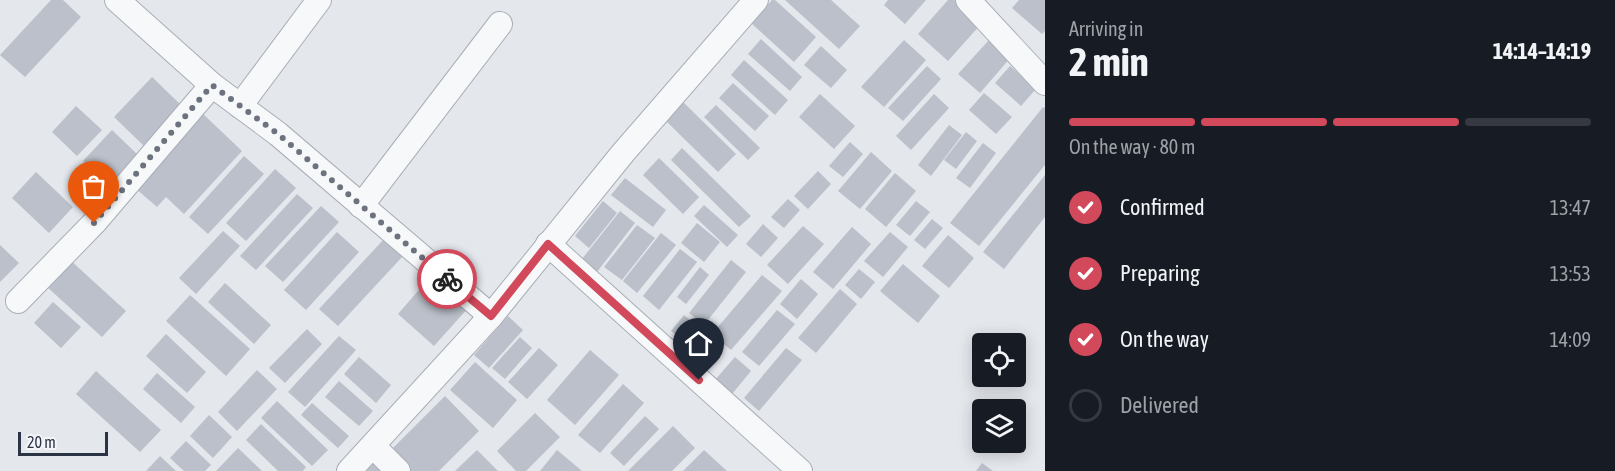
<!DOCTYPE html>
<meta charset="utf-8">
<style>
body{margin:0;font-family:"Asap Condensed",sans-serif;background:#20242c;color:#f1f3f6;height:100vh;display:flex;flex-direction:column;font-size:22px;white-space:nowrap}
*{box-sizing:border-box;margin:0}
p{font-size:20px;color:#9ea1a6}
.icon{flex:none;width:33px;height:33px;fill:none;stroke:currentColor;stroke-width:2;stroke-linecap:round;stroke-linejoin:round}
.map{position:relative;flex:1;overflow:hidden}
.details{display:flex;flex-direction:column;background:#171b24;width:570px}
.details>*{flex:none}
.tools{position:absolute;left:972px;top:333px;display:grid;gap:12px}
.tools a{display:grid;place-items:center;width:54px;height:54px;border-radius:6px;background:#171b24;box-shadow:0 3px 15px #0003;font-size:30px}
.scale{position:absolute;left:18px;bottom:15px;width:90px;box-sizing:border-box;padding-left:6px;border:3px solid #2b3445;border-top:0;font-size:16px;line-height:21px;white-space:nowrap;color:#2b3445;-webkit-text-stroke:4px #f4f6f9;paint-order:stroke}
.pin{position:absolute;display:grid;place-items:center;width:51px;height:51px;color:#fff;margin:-62px -26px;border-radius:50% 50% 50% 0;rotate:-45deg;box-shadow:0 0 6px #0007}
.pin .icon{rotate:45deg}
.courier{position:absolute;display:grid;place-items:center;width:60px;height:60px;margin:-30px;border:4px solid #d1495b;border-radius:50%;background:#fff;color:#222;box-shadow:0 2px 8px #0007}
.head em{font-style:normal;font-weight:700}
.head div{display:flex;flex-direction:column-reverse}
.head{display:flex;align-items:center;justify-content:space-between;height:102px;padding:0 24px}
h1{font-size:39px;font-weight:700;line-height:45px}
.bar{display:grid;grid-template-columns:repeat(4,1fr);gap:9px 6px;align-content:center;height:72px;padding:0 24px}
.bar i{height:8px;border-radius:4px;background:#363941}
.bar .active{background:#d1495b}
.bar p{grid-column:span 4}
ol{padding:0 24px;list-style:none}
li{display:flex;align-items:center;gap:18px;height:66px}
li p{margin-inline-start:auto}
li .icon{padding:6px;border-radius:50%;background:#d1495b;color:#fff;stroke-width:4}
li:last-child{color:#9ea1a6}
li i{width:33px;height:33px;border:3px solid #363941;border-radius:50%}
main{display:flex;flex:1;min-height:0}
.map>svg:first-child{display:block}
.building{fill:#bbc0ca}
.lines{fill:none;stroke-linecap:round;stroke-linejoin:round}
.street-casing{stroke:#a9aeb7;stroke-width:26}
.street{stroke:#f7f8fa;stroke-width:24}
.done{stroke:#6c737f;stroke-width:6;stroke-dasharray:0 10.8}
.route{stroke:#d1495b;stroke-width:8}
</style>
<main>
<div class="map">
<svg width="1045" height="471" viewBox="0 0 1045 471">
<rect width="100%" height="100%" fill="#e4e7ec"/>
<g class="building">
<polygon points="51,0 63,0 81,17 25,77 0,55"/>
<polygon points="772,0 775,0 816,37 794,62 751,23"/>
<polygon points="785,0 831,0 860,26 839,49"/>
<polygon points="888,0 926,0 905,24 884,5"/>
<polygon points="948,0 954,0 981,24 948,61 918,34"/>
<polygon points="1019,0 1045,0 1045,31 1042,34 1012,8"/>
<polygon points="761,39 802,77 790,91 748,54"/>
<polygon points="990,39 1011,57 980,93 958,74"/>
<polygon points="904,40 926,60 884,107 861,87"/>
<polygon points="821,46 847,70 831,88 804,65"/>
<polygon points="744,60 788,100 775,115 731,75"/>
<polygon points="927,66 941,79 903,121 888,108"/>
<polygon points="1010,66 1036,89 1021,106 995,83"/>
<polygon points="152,77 182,106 144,146 114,117"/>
<polygon points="733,83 769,116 755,131 719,98"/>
<polygon points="984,93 1012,117 996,134 969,110"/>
<polygon points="820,94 855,126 834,149 799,117"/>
<polygon points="934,94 949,108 911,150 896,136"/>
<polygon points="682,101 736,154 718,172 664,119"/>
<polygon points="716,105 760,148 748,160 704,117"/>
<polygon points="76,106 102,130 77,156 52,132"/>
<polygon points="1043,107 1045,108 1045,165 979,246 950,223"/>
<polygon points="202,113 242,151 184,214 166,197 157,207 134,187"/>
<polygon points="949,125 962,135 931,176 918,165"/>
<polygon points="112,130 137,154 109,185 83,161"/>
<polygon points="966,132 977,141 956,169 944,160"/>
<polygon points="850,142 863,154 843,177 829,166"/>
<polygon points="983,143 996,153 970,188 956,178"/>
<polygon points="682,148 751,216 739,227 671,160"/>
<polygon points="871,152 892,171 860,209 838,191"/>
<polygon points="244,156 264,174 208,234 189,217"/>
<polygon points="659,158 699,197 683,214 643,175"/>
<polygon points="275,169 296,188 246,241 226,223"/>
<polygon points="818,171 831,184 808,209 794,196"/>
<polygon points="36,172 73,207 49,233 12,198"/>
<polygon points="895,173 916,191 886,227 865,209"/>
<polygon points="1045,175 1045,217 1004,269 983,252"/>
<polygon points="625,178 666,210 653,227 611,195"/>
<polygon points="297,194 313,208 256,270 240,256"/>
<polygon points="788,199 800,210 784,228 771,217"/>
<polygon points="603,201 617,213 589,248 575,236"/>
<polygon points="916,201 930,212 910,236 896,225"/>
<polygon points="704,205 738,235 727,247 694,216"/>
<polygon points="321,206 339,222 283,282 265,266"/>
<polygon points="620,211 635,223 593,277 578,264"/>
<polygon points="932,219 943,228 925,249 914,240"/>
<polygon points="697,223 720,242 704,262 681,243"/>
<polygon points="763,224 778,238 761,257 746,244"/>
<polygon points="637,225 655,238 622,280 604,267"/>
<polygon points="803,226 824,244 788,284 767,265"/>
<polygon points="852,227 871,244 833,289 813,272"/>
<polygon points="223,231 240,246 196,294 179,278"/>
<polygon points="337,232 359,252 306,310 284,290"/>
<polygon points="890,232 908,247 883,277 864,261"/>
<polygon points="661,233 676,245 637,293 623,281"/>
<polygon points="948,235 974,258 949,288 922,266"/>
<polygon points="385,238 403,256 338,326 319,309"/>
<polygon points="0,245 19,263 0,282"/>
<polygon points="680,249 697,262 659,310 643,296"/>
<polygon points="70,260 126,311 102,337 46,286"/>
<polygon points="731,260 746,272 704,325 689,313"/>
<polygon points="903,264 940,296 918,323 880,291"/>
<polygon points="700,267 709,275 686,304 677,297"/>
<polygon points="859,269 875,282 861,299 845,285"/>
<polygon points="762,275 782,291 731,350 712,334"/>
<polygon points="431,276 468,308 434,346 398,314"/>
<polygon points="801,279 818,294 797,319 780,304"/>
<polygon points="225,283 271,325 254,344 208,302"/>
<polygon points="840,289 857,304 816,353 798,338"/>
<polygon points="190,295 250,349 226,376 166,321"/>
<polygon points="53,302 81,327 61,348 34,323"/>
<polygon points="777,310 795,324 759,366 742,352"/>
<polygon points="684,315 700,329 688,344 671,331"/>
<polygon points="508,316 523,330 489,368 474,355"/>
<polygon points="307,329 322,344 285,383 269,368"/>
<polygon points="166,334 206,372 187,393 146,356"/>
<polygon points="339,336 356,350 305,407 288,392"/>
<polygon points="520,337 532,348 505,379 492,368"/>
<polygon points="539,348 558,365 527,399 508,382"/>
<polygon points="786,348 802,360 759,411 744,398"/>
<polygon points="590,350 619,375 575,425 547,400"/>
<polygon points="359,357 391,385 376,403 344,374"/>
<polygon points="735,357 751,371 732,394 715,380"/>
<polygon points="475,362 517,400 493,428 450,390"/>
<polygon points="257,370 277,389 237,431 218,412"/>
<polygon points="96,371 161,430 140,452 76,394"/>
<polygon points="157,373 195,407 181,423 143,389"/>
<polygon points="339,381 373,411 359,426 325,397"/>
<polygon points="623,384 644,403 600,453 578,435"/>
<polygon points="445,396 479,431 439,471 404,471 387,454"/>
<polygon points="277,401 328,450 312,466 261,418"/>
<polygon points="312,403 349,436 338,448 301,415"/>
<polygon points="535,413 560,437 526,471 516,471 497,451"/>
<polygon points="209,415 232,437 213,458 190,436"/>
<polygon points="645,416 659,429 624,466 610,453"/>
<polygon points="261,424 306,467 303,471 278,471 246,440"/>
<polygon points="673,426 695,448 672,471 628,471"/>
<polygon points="186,441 211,465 205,471 184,471 170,458"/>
<polygon points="238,448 262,471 216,471"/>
<polygon points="477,450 498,471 455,471"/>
<polygon points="557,450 582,471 540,471"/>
<polygon points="704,450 727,471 683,471"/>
<polygon points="160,456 176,471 146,471"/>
<polygon points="372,459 384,471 360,471"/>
<polygon points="982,463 993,471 976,471"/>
</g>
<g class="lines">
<defs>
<g id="street">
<polyline points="117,0 212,85 278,134 491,316"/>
<polyline points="968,0 1045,83"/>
<polyline points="240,106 319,0"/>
<polyline points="361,206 500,24"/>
<polyline points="548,244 800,471"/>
<polyline points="18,301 94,223 212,85"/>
<polyline points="373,446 398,471"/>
<polyline points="349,471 491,316 623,153 756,0"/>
</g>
</defs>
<use href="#street" class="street-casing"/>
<use href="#street" class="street"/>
</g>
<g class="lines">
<polyline class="done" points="94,223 212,85 278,134 447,279"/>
<polyline class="route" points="447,279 491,316 548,244 699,380"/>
</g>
</svg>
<div class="tools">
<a><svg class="icon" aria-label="locate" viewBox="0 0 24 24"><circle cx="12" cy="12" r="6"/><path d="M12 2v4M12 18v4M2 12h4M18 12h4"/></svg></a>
<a><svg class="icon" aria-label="layers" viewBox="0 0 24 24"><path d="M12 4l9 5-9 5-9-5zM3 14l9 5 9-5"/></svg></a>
</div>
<div class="scale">20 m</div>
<div class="pin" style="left:94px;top:223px;background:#ea580c"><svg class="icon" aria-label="bag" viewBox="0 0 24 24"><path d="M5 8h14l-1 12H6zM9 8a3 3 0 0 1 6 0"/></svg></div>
<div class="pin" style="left:699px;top:380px;background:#1f2937"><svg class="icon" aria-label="home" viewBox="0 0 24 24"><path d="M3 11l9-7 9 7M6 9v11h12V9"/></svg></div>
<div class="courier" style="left:447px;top:279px"><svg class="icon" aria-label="bike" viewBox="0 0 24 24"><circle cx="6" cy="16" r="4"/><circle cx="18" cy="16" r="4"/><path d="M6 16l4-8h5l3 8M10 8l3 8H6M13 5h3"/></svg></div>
</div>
<section class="details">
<div class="head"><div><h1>2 min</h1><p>Arriving in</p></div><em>14:14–14:19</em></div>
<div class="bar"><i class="active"></i><i class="active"></i><i class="active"></i><i></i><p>On the way · 80 m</p></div>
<ol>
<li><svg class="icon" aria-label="check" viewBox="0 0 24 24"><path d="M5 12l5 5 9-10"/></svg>Confirmed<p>13:47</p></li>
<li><svg class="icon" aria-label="check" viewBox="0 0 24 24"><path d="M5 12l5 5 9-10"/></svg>Preparing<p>13:53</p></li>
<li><svg class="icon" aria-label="check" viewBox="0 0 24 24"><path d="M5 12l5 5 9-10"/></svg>On the way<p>14:09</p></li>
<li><i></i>Delivered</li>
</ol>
</section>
</main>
